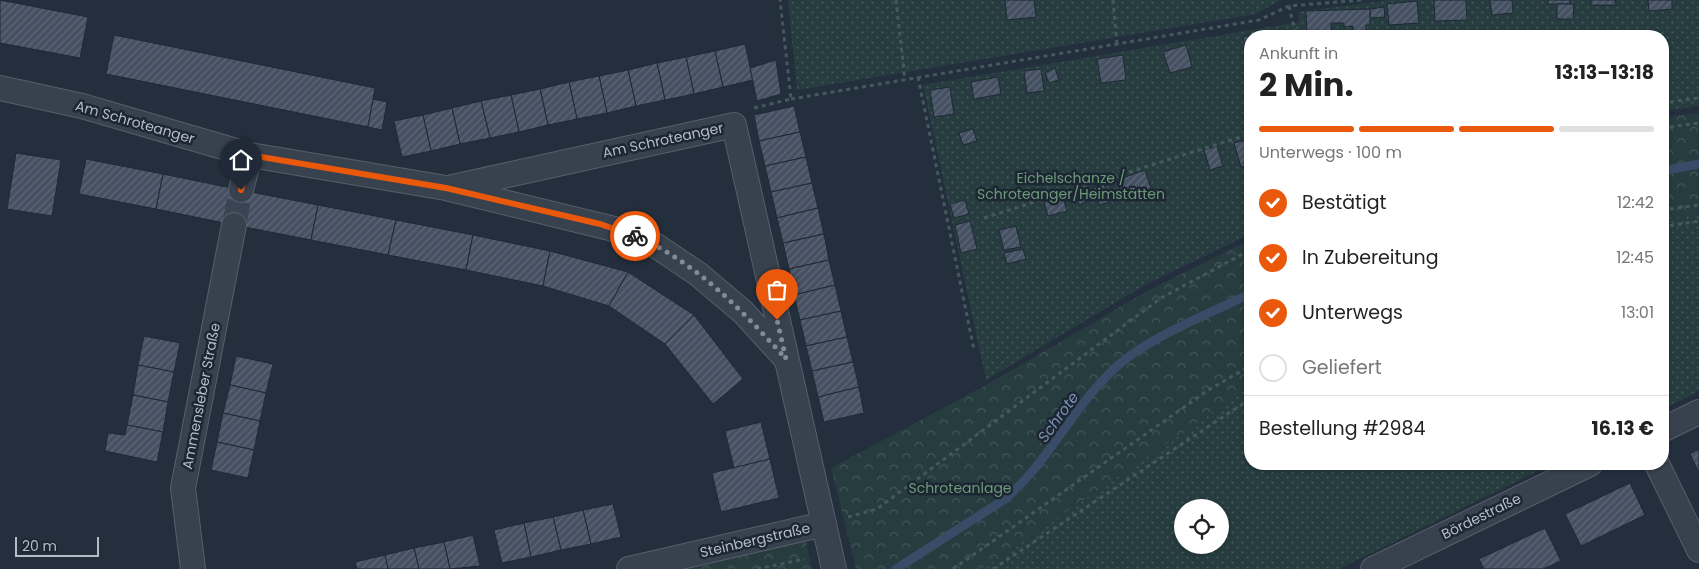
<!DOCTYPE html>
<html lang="de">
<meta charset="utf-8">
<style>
body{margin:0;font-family:Poppins,sans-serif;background:#f2f2f2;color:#222;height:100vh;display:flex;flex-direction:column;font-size:19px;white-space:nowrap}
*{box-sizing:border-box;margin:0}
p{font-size:16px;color:#767676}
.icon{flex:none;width:28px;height:28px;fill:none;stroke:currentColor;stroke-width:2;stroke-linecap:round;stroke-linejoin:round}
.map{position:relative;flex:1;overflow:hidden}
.details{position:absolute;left:1244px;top:30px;width:425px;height:440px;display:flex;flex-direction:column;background:#fff;border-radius:20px;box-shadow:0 1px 4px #0004}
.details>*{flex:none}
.controls{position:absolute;left:1174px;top:499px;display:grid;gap:10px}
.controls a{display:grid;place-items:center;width:55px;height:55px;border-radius:50%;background:#fff;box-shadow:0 1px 4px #0004;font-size:25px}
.scale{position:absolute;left:15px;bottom:12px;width:84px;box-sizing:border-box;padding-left:5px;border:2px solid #b4bcc9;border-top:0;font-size:14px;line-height:18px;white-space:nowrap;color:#b4bcc9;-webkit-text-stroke:4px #1d2633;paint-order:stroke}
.pin{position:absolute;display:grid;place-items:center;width:42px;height:42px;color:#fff;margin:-51px -21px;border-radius:50% 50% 50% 0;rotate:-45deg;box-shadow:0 0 5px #0007}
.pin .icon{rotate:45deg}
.courier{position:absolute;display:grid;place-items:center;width:50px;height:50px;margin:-25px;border:4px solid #ea580c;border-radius:50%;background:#fff;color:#222;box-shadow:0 1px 6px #0007}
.head em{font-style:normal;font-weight:700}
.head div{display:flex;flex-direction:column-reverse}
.head{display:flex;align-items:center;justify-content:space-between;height:85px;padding:0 15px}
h1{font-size:32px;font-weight:700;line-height:38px}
.bar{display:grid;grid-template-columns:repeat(4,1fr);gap:8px 5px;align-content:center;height:60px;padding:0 15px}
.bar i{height:6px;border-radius:4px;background:#e0e0e0}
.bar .current{background:#ea580c}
.bar p{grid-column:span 4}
.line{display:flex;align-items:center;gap:12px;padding:0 15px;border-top:1px solid #e0e0e0}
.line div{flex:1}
ol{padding:0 15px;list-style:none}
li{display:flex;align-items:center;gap:15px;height:55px}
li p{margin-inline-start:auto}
li .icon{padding:5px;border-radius:50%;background:#ea580c;color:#fff;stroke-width:4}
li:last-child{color:#767676}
li i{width:28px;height:28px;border:2px solid #e0e0e0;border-radius:50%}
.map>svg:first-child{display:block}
.park{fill:url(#park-crowns)}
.garden{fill:url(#garden-dots);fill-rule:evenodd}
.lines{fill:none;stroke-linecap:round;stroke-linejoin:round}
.stream{stroke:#394c67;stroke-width:9}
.building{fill:url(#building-hatch);stroke:#1f2835}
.street-tunnel{stroke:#3a4453;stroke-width:24;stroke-dasharray:24 12;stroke-linecap:butt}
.street-casing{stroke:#565f6c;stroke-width:26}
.path{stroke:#44595c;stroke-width:3;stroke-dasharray:4 4;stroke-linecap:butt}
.street{stroke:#38414e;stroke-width:24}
.done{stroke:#828b98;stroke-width:5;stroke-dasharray:0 9}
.route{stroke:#ea580c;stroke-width:6}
.labels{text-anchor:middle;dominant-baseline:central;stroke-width:5;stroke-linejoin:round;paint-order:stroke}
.street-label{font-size:14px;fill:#b4bcc9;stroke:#1d2633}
.park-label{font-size:14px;fill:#6b9a76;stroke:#1d2633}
.water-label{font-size:15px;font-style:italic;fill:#7c92b1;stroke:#1d2633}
</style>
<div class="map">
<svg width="1699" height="569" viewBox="0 0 1699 569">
<defs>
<pattern id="park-crowns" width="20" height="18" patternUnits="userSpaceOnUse" patternTransform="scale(1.25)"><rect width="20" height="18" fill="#263c3f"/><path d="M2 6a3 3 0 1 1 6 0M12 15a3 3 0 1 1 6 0" fill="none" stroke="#435659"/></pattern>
<pattern id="garden-dots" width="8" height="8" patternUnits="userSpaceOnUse" patternTransform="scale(1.25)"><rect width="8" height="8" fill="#263c3f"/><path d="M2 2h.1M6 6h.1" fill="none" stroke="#435659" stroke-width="1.8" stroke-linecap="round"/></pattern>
<pattern id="building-hatch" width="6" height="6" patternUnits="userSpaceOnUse" patternTransform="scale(1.25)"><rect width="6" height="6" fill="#455162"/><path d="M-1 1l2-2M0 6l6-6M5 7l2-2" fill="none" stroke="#5d6877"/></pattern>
</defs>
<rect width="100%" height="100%" fill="#242f3e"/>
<g class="park">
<polygon points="1699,113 1699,214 1663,220 1663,117"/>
<polygon points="1250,240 1250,387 982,569 856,569 831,468 988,384 1149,290"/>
<polygon points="806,542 812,569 683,569"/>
</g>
<g class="garden">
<polygon points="788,0 1281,0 1256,14 797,90"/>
<polygon points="1390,0 1699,0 1699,106 1663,111 1662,36 1250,36 1250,234 1145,285 986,380 923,85 1293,23 1299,22 1298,12"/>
<polygon points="1699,214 1699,391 1663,409 1663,220"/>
<path d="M 1250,387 L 1250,464 L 1552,464 L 1339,569 L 982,569 ZM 1182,508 L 1220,508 L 1220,545 L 1182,545 Z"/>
</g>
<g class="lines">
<g class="stream">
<polyline points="1662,171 1699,164"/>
<path d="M 896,569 L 1005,499 C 1049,462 1072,408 1114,369 C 1145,339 1210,313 1250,294"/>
</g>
</g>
<g class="building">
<polygon points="0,0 88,17 80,58 0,43"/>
<polygon points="1005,0 1034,0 1036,17 1007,20"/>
<polygon points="1434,0 1466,0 1467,20 1435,21"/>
<polygon points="1490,0 1512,0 1513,13 1492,15"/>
<rect x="1548" y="0" width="22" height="4"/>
<polygon points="1591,0 1615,0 1616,5 1591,5"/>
<polygon points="1648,0 1672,0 1672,9 1649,11"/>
<polygon points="1417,1 1419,23 1389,25 1387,4"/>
<polygon points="1557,4 1574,4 1573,19 1557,19"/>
<polygon points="1384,7 1385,17 1370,18 1370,9"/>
<polygon points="1370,9 1370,25 1366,25 1366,36 1353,36 1353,26 1344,27 1344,23 1331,23 1331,31 1325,32 1326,36 1307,36 1306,11"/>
<polygon points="1264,33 1265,36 1250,36 1249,68 1243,37"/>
<polygon points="114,35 375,88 368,127 106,74"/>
<polygon points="745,44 753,80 723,87 715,51"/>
<polygon points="1186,45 1192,67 1170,73 1163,52"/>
<polygon points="715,51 723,87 694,94 686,57"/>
<polygon points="1123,55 1126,80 1101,83 1097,59"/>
<polygon points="686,57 694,94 665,100 657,63"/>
<polygon points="776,60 781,94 757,101 750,68"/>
<polygon points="657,63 665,100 636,106 628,70"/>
<polygon points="1055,68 1059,80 1049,83 1045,73"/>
<polygon points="1041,69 1044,91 1027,93 1024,71"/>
<polygon points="628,70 636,106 607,113 599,76"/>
<polygon points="599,76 607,113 577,119 569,82"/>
<polygon points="998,77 1001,94 974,99 971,82"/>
<polygon points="569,82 577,119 548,125 540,89"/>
<polygon points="950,87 954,114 934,117 930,90"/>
<polygon points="540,89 548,125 519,132 511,95"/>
<polygon points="511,95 519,132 490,138 481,101"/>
<polygon points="373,99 387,102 382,130 368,127"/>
<polygon points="481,101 490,138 460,144 452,108"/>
<polygon points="794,106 800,132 759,141 754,115"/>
<polygon points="452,108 460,144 431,151 423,115"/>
<polygon points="423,115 431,151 402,157 394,121"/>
<polygon points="973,129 977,141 963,145 959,133"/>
<polygon points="800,132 806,157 765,166 759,141"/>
<polygon points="1250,139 1250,165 1241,167 1234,143"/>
<polygon points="1217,146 1223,166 1210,170 1204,150"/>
<polygon points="16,153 61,160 52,216 7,209"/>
<polygon points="806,157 812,183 771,192 765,166"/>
<polygon points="86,159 163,174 156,209 79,194"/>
<polygon points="1145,170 1151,189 1123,198 1117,180"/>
<polygon points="163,174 241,190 234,225 156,209"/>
<polygon points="812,183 818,208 777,218 771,192"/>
<polygon points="1104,184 1110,202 1099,205 1093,188"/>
<polygon points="1086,188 1092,198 1080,205 1074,195"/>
<polygon points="241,190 318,205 311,240 234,225"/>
<polygon points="1063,197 1067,211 1048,216 1044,202"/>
<polygon points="965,200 969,214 954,218 950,204"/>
<polygon points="318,205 396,220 388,255 311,240"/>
<polygon points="818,208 824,234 783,243 777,218"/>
<polygon points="396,220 473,235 466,270 388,255"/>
<polygon points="970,221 977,249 961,253 955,225"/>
<polygon points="1016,226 1021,247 1004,250 999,230"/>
<polygon points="824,234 829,260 789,269 783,243"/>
<polygon points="473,235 550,251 543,286 466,270"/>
<polygon points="1023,249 1026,259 1007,264 1004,253"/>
<polygon points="550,251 628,272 609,306 543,286"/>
<polygon points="829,260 835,285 794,295 789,269"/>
<polygon points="628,272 694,315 665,344 609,306"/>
<polygon points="835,285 841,311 800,320 794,295"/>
<polygon points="841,311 847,337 806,346 800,320"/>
<polygon points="694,315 743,379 713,404 665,344"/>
<polygon points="144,336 180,343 174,372 138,365"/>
<polygon points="847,337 853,362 812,371 806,346"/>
<polygon points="236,356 273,364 266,393 230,385"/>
<polygon points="853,362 859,387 818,397 812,371"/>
<polygon points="138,365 174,372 168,402 133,395"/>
<polygon points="230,385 266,393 260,421 223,413"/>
<polygon points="859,387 864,413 824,422 818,397"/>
<polygon points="133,395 168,402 163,432 127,425"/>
<polygon points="223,413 260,421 254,450 217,442"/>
<polygon points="761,422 770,459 734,468 725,431"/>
<polygon points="127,425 163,432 157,462 105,451 108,433 125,435"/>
<polygon points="217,442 254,450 248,478 211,470"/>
<polygon points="1699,449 1699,473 1690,454"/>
<polygon points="770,459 779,498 721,512 712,473"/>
<polygon points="1630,483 1645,515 1581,546 1565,514"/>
<polygon points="613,504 621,537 591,544 583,510"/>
<polygon points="583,510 591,544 561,550 553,517"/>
<polygon points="553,517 561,550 531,557 524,523"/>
<polygon points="524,523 531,557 502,563 494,530"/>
<polygon points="1545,528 1561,561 1543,569 1484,569 1479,559"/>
<polygon points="473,535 480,566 450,569 444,542"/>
<polygon points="444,542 450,569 419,569 414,548"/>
<polygon points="414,548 419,569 388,569 385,555"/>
<polygon points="385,555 388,569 357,569 355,562"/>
</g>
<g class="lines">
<polyline class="street-tunnel" points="234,225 241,190"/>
<defs>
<g id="street">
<polyline points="0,88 82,106 250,155 446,188 618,230 655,245 698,274 743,312 786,359"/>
<polyline points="453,187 734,125 834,569"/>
<polyline points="241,190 250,155"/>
<polyline points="1662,430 1699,412"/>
<polyline points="1657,464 1699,550"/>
<polyline points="193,569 183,488 234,225"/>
<polyline points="629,569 824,524"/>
<polyline points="1373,569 1590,464"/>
</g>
</defs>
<use href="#street" class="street-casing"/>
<g class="path">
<polyline points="896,0 905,80"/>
<polyline points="1113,0 1117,44"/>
<polyline points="1289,6 1296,36"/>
<polyline points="918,77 974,350"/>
<polyline points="791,99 1259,20 1289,6 1362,0"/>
<polyline points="1662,103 1699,98"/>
<polyline points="754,108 791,99 780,0"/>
<polyline points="1662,128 1699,123"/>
<polyline points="1662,210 1699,205"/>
<polyline points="984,218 1250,134"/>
<polyline points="1662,227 1699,221"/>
<polyline points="848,517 877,509 1161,298 1250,250"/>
<polyline points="757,569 805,559"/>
<polyline points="953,569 1207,391 1250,366"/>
<polyline points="993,569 1250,399"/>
</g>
<use href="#street" class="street"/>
</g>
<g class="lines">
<path class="done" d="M 635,236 C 696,262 742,310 786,359 L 777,320"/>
<polyline class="route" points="241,190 250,155 446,188 600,224 635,236"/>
</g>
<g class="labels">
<g class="street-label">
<text transform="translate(135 122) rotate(16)">Am Schroteanger</text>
<text transform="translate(663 140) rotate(-12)">Am Schroteanger</text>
<text transform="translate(201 396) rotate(-79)">Ammensleber Straße</text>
<text transform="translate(1481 516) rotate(-26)">Bördestraße</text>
<text transform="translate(755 540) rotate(-13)">Steinbergstraße</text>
</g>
<g class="park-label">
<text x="1071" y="178">Eichelschanze /<tspan x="1071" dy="16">Schroteanger/Heimstätten</tspan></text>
<text x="960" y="488">Schroteanlage</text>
</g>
<g class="water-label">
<text transform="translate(1058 417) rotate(-54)">Schrote</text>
</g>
</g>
</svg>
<div class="controls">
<a><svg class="icon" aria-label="locate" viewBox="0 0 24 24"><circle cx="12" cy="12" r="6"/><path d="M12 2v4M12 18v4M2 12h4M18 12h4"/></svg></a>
</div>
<div class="scale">20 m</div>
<div class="pin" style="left:777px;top:320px;background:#ea580c"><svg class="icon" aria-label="bag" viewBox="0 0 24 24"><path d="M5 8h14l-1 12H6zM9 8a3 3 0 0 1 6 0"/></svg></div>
<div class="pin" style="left:241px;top:190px;background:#1f2937"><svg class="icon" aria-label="home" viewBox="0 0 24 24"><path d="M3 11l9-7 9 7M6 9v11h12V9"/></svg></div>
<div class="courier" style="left:635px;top:236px"><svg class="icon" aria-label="bike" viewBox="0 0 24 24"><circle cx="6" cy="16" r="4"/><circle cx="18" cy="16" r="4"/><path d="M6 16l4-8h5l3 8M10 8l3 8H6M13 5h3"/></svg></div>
<section class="details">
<div class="head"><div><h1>2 Min.</h1><p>Ankunft in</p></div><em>13:13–13:18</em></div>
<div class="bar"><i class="current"></i><i class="current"></i><i class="current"></i><i></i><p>Unterwegs · 100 m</p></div>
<ol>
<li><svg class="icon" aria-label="check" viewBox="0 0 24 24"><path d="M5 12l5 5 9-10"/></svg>Bestätigt<p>12:42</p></li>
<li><svg class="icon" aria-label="check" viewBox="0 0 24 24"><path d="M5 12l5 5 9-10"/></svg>In Zubereitung<p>12:45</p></li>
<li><svg class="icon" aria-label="check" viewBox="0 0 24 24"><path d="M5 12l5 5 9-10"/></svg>Unterwegs<p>13:01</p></li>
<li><i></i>Geliefert</li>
</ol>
<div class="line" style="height:65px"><div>Bestellung #2984</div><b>16.13 €</b></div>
</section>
</div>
